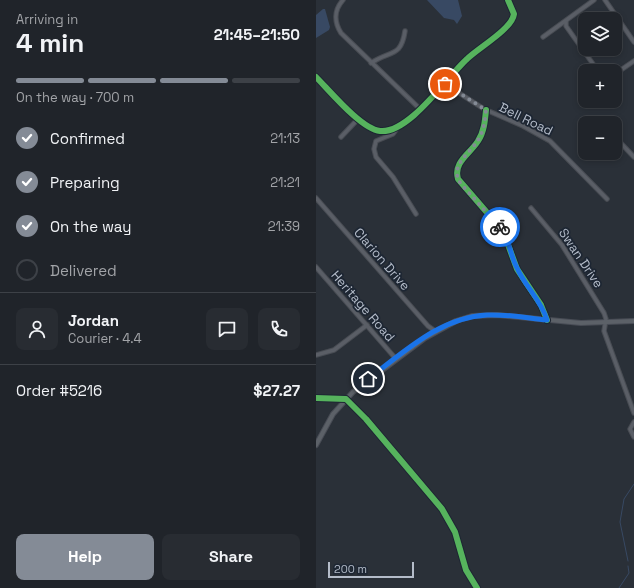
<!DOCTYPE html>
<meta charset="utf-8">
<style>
body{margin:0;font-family:"Space Grotesk",sans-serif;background:#282c32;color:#f1f3f6;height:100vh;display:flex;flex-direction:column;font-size:15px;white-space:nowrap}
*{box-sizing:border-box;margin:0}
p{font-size:13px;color:#a2a4a8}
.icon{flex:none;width:22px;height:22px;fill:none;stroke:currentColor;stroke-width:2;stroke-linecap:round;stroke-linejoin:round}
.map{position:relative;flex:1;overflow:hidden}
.panel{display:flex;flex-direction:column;background:#20242a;width:316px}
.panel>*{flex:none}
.controls{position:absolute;left:262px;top:12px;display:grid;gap:8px}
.controls a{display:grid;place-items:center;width:44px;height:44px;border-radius:8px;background:#20242a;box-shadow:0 2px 6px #0003,0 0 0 1px #3d4147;font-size:20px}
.scale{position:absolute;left:12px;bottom:10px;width:86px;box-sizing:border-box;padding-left:4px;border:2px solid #b4bcc9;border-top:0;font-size:11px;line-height:14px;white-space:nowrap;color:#b4bcc9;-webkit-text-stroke:3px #1d2633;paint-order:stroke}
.pin{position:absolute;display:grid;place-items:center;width:34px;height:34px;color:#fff;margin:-17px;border:2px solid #fff;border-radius:50%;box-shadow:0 1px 4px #0007}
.courier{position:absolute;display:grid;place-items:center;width:40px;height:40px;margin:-20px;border:3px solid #1a73e8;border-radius:50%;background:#fff;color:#222;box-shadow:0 1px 5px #0007}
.summary em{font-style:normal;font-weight:600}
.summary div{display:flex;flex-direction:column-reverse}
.summary{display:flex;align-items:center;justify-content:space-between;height:68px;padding:0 16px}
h1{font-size:26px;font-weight:600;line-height:30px}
.bar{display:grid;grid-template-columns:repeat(4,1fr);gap:6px 4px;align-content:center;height:48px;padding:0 16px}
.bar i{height:5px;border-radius:3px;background:#3d4147}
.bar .current{background:#848b96}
.bar p{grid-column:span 4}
.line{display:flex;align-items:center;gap:10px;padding:0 16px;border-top:1px solid #3d4147}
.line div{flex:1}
.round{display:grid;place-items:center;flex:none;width:42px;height:42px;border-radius:8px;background:#282c32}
ol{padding:0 16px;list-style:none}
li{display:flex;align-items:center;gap:12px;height:44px}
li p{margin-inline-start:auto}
li .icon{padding:4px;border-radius:50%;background:#848b96;color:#fff;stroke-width:4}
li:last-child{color:#a2a4a8}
li i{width:22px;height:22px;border:2px solid #3d4147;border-radius:50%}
.cta{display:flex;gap:8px;margin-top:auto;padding:8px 16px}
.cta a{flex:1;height:46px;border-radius:8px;background:#848b96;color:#fff;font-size:16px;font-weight:600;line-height:46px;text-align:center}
.cta a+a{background:#282c32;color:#f1f3f6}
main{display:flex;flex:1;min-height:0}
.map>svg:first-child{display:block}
.water{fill:#384963}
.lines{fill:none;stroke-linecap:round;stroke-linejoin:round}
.stream{stroke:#384963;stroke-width:1}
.minor-casing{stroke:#484c53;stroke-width:5.5}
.major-casing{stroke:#484c55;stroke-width:6}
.minor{stroke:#5a5e66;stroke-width:3.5}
.major{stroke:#5c6168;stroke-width:4}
.cycleway-casing{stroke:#1d2633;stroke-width:8}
.cycleway{stroke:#56b35d;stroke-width:6}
.done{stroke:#848b96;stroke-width:4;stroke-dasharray:0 7.2}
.route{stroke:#1a73e8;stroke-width:5}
.labels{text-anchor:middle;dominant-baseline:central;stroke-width:3.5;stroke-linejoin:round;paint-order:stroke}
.street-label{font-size:13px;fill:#b4bcc9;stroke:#1d2633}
</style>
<main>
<section class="panel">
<div class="summary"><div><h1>4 min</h1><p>Arriving in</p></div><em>21:45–21:50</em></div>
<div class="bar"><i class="current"></i><i class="current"></i><i class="current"></i><i></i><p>On the way · 700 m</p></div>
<ol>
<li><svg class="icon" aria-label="check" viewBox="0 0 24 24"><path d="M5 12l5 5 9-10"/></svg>Confirmed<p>21:13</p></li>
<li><svg class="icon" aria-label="check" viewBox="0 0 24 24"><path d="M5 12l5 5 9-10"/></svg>Preparing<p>21:21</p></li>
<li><svg class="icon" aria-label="check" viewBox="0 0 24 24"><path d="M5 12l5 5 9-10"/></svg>On the way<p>21:39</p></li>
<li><i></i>Delivered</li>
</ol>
<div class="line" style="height:72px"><a class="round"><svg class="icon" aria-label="person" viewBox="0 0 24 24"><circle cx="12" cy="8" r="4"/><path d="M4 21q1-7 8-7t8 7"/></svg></a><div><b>Jordan</b><p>Courier · 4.4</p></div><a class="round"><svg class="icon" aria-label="chat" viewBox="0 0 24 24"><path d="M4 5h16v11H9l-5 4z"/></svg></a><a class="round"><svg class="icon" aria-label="phone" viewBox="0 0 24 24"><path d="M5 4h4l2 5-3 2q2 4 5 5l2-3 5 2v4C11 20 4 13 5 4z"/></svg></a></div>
<div class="line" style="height:52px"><div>Order #5216</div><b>$27.27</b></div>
<div class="cta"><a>Help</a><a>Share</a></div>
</section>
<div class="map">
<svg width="318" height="588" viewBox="0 0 318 588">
<rect width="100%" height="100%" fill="#2a3038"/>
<g class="water">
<polygon points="111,0 142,0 146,16 141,24 138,20 128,18"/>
<polygon points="7,9 9,9 14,27 13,30 0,38 0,15"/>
</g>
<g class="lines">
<g class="stream">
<polyline points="312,561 304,522 308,499 318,484"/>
<polyline points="303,588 313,573 312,566"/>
</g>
<defs>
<g id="minor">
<path d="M 27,0 C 18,10 18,22 25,33 L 104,109"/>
<polyline points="289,0 318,42"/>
<polyline points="250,21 250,26 282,71"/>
<polyline points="227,37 278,0"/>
<path d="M 55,63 C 74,50 85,58 89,31"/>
<polyline points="299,74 318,61"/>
<path d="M 0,77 C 14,91 45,129 64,131 C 93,134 131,77 151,59 C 162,48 196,29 198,14 L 192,0"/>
<polyline points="129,84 168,109 207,126 234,141 291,199"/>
<path d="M 170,110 C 169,121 168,132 162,141 C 154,154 137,162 142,179 L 187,231 L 201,269 L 225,305 L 231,320"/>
<polyline points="82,127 77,134 60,141 58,149 60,157 77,177 100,214"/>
<polyline points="25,137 42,119"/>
<polyline points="299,137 318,157"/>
<polyline points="0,198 112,326 119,331"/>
<polyline points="215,208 246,245 288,313 290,319 288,331 318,413"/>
<polyline points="0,267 80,359"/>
<polyline points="0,355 18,350 51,325"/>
<polyline points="0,398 30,399 50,419 126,509 139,532 150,570 161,588"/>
<polyline points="318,422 314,429 318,437"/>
</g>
<polyline id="major" points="0,445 17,414 37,392 109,338 140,321 156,316 181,315 265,323 318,321"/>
</defs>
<use href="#minor" class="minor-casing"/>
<use href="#major" class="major-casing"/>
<use href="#minor" class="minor"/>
<use href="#major" class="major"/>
<defs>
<g id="cycleway">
<path d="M 0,77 C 14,91 45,129 64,131 C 93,134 131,77 151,59 C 162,48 196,29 198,14 L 192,0"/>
<path d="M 170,110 C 169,121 168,132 162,141 C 154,154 137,162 142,179 L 187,231 L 201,269 L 225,305 L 231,320"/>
<polyline points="0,398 30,399 50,419 126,509 139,532 150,570 161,588"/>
</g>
</defs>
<use href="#cycleway" class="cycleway-casing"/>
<use href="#cycleway" class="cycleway"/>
</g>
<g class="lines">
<path class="done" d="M 129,84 L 170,110 C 169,120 168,131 162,140 C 154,154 132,166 145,184 L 184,227"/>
<path class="route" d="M 52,379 C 87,353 124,317 171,315 C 191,314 211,318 231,320 C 225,300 209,286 201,268 C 194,255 194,240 184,227"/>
</g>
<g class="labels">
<g class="street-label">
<text transform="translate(210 119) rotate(26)">Bell Road</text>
<text transform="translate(265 258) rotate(56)">Swan Drive</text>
<text transform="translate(66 259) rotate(49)">Clarion Drive</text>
<text transform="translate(47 306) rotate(49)">Heritage Road</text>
</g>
</g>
</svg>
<div class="controls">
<a><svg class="icon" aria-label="layers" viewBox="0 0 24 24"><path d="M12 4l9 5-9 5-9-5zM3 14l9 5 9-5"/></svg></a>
<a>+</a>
<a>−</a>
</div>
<div class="scale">200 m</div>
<div class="pin" style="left:129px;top:84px;background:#ea580c"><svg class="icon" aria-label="bag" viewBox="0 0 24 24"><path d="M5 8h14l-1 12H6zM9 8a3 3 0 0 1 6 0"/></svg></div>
<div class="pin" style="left:52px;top:379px;background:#1f2937"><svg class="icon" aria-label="home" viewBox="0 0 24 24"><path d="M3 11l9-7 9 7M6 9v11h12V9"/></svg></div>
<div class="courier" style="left:184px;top:227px"><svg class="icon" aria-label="bike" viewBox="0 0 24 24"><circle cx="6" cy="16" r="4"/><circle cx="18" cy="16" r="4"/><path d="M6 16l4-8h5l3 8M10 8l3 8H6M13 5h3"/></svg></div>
</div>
</main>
